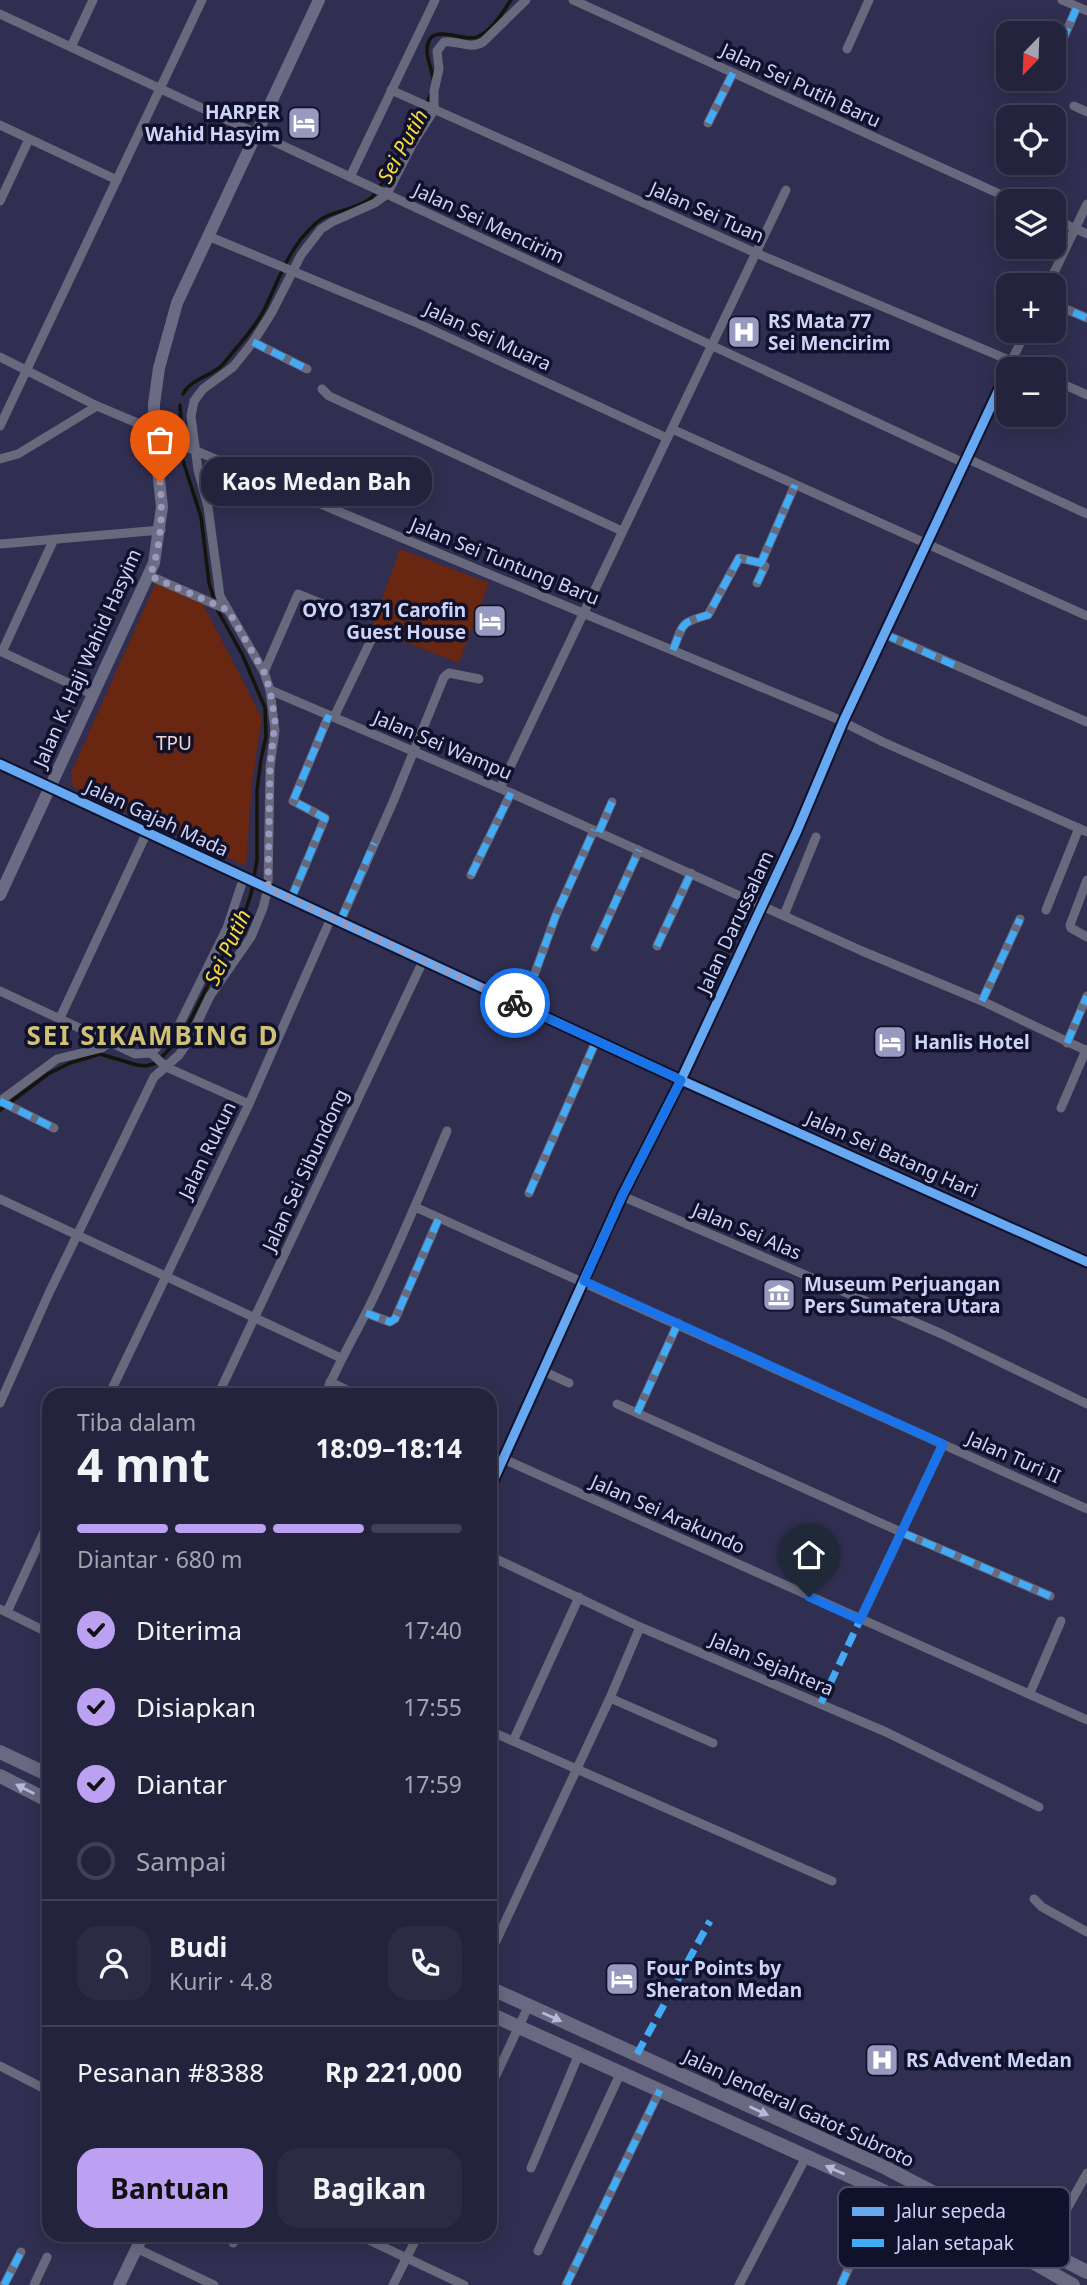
<!DOCTYPE html>
<html lang="id">
<meta charset="utf-8">
<style>
body{margin:0;font-family:"Noto Sans",sans-serif;background:#2c2b44;color:#f1f3f6;height:100vh;display:flex;flex-direction:column;font-size:26px;white-space:nowrap}
*{box-sizing:border-box;margin:0}
p{font-size:23px;color:#a3a4b0}
.icon{flex:none;width:38px;height:38px;fill:none;stroke:currentColor;stroke-width:2;stroke-linecap:round;stroke-linejoin:round}
.map{position:relative;flex:1;overflow:hidden}
.details{position:absolute;left:42px;top:1388px;width:455px;height:854px;display:flex;flex-direction:column;background:#24233d;border-radius:21px;box-shadow:0 4px 18px #0003,0 0 0 2px #414057}
.details>*{flex:none}
.needle{width:46px;rotate:203deg}
.tools{position:absolute;left:996px;top:21px;display:grid;gap:14px}
.tools a{display:grid;place-items:center;width:70px;height:70px;border-radius:14px;background:#24233d;box-shadow:0 4px 18px #0003,0 0 0 2px #414057;font-size:35px}
.pin{position:absolute;display:grid;place-items:center;width:60px;height:60px;color:#fff;margin:-72px -30px;border-radius:50% 50% 50% 0;rotate:-45deg;box-shadow:0 0 7px #0007}
.pin .icon{rotate:45deg}
.courier{position:absolute;display:grid;place-items:center;width:70px;height:70px;margin:-35px;border:5px solid #1a73e8;border-radius:50%;background:#fff;color:#222;box-shadow:0 2px 9px #0007}
.bubble{position:absolute;height:49px;border-radius:21px;background:#24233d;box-shadow:0 4px 18px #0003,0 0 0 2px #414057;font-size:23px;font-weight:700;line-height:49px;text-align:center}
.overview em{font-style:normal;font-weight:700}
.overview div{display:flex;flex-direction:column-reverse}
.overview{display:flex;align-items:center;justify-content:space-between;height:119px;padding:0 35px}
h1{font-size:46px;font-weight:700;line-height:52px}
.bar{display:grid;grid-template-columns:repeat(4,1fr);gap:10px 7px;align-content:center;height:84px;padding:0 35px}
.bar i{height:9px;border-radius:5px;background:#414057}
.bar .on{background:#bca0f2}
.bar p{grid-column:span 4}
.line{display:flex;align-items:center;gap:18px;padding:0 35px;border-top:2px solid #414057}
.line div{flex:1}
.round{display:grid;place-items:center;flex:none;width:74px;height:74px;border-radius:21px;background:#2c2b44}
ol{padding:0 35px;list-style:none}
li{display:flex;align-items:center;gap:21px;height:77px}
li p{margin-inline-start:auto}
li .icon{padding:7px;border-radius:50%;background:#bca0f2;color:#111;stroke-width:4}
li:last-child{color:#a3a4b0}
li i{width:38px;height:38px;border:4px solid #414057;border-radius:50%}
.button{display:flex;gap:14px;margin-top:auto;padding:14px 35px}
.button a{flex:1;height:80px;border-radius:21px;background:#bca0f2;color:#111;font-size:28px;font-weight:700;line-height:80px;text-align:center}
.button a+a{background:#2c2b44;color:#f1f3f6}
.map>svg:first-child{display:block}
.green{fill:#692611}
.lines{fill:none;stroke-linecap:round;stroke-linejoin:round}
.stream{stroke:#16130a;stroke-width:3.5}
.street{stroke:#68697c;stroke-width:9}
.secondary{stroke:#6c6b84;stroke-width:12}
.primary{stroke:#696a81;stroke-width:14}
.quiet{stroke:#42abf6;stroke-width:7;stroke-dasharray:14 7;stroke-linecap:butt}
.cycleway-casing{stroke:#10112b;stroke-width:13}
.cycleway{stroke:#66a8f1;stroke-width:9}
.oneway{fill:#b5b9db}
.done{stroke:#979abe;stroke-width:7;stroke-dasharray:0 12.6}
.route{stroke:#1a73e8;stroke-width:9}
.labels{text-anchor:middle;dominant-baseline:central;stroke-width:7;stroke-linejoin:round;paint-order:stroke}
.street-label{font-size:19px;fill:#ced3f9;stroke:#10112b}
.poi-label{font-size:19px;font-weight:bold;fill:#ced3f9;stroke:#10112b;text-anchor:start}
.park-label{font-size:19px;fill:#f2d6cd;stroke:#10112b}
.water-label{font-size:21px;font-style:italic;fill:#f7db3e;stroke:#10112b}
.district-label{font-size:26px;font-weight:bold;letter-spacing:2px;fill:#d0c173;stroke:#10112b}
.key{fill:#10112b;stroke:#494b69;stroke-width:2}
.key-label{font-size:19px;fill:#ced3f9}
</style>
<div class="map">
<svg width="1087" height="2285" viewBox="0 0 1087 2285">
<rect width="100%" height="100%" fill="#302f51"/>
<g class="green">
<polygon points="400,549 489,583 459,663 371,629"/>
<polygon points="156,582 203,604 262,718 252,782 246,866 73,787 71,773"/>
</g>
<g class="lines">
<g class="stream">
<path d="M 433,78 C 432,70 427,59 427,51 C 427,19 462,43 477,37 C 492,31 502,13 511,0"/>
<path d="M 183,394 C 192,377 215,376 225,362 C 238,345 254,330 264,310 C 276,286 284,261 301,239 C 307,232 316,221 325,217 C 339,210 356,209 370,199 C 380,192 426,108 431,93"/>
<polyline points="0,1110 48,1074 70,1063 100,1054 137,1065 146,1066 156,1063 183,1035 221,959 241,924 251,894 257,860 257,790 261,759 266,737 265,708 243,656 217,609 209,583 201,517 183,461 180,405"/>
</g>
<g class="street">
<polyline points="573,0 1015,201"/>
<polyline points="1062,0 1087,11"/>
<polyline points="0,14 964,463"/>
<polyline points="71,47 93,0"/>
<polyline points="847,49 869,0"/>
<polyline points="1054,60 1077,7"/>
<polyline points="391,90 756,253 1030,369"/>
<polyline points="1074,106 1087,112"/>
<polyline points="708,123 733,73"/>
<polyline points="0,125 117,180"/>
<polyline points="350,177 435,0"/>
<polyline points="0,201 29,139"/>
<polyline points="1054,219 1087,234"/>
<polyline points="208,236 415,322 667,438"/>
<polyline points="1048,285 1087,204"/>
<polyline points="1054,304 1087,318"/>
<polyline points="253,342 307,369"/>
<polyline points="0,357 97,406 154,430"/>
<polyline points="1010,364 1026,331"/>
<polyline points="1054,380 1087,395"/>
<polyline points="322,389 329,396 622,531"/>
<polyline points="0,426 202,0"/>
<polyline points="672,429 1087,616"/>
<polyline points="154,433 342,513 833,717 883,742 1087,832"/>
<polyline points="966,458 1087,514"/>
<polyline points="0,459 18,454 97,406"/>
<polyline points="0,544 161,530"/>
<polyline points="150,576 228,610 264,672 270,690 511,793 862,951 982,1001 1087,1051"/>
<polyline points="757,583 765,566 761,563 795,485"/>
<path d="M 228,610 L 220,596 L 208,507 L 198,470 L 191,416 L 194,401 L 203,389 L 233,367 L 253,342 L 272,312 L 301,255 L 321,229 L 332,222 L 375,203 L 387,194 L 413,143 L 434,110 L 434,91 L 439,69 L 437,51 L 444,42 C 458,40 469,50 483,42 L 526,0"/>
<polyline points="884,634 1087,722"/>
<path d="M 673,650 C 684,622 680,623 708,615 L 739,558 L 761,563"/>
<polyline points="0,651 94,695"/>
<polyline points="2,652 54,539"/>
<polyline points="264,672 298,594 337,610"/>
<polyline points="334,717 373,636"/>
<polyline points="500,788 786,190"/>
<polyline points="599,832 612,802"/>
<polyline points="471,875 511,793"/>
<polyline points="1087,880 1070,925 1071,928 1087,937"/>
<polyline points="291,899 325,818 293,801 329,715"/>
<polyline points="1046,910 1079,828"/>
<polyline points="784,915 816,837"/>
<polyline points="340,922 393,802 444,677 449,673 479,679"/>
<polyline points="657,946 691,873"/>
<polyline points="595,947 639,850"/>
<polyline points="0,991 135,1054 151,1053 179,1025 227,928 244,877"/>
<polyline points="982,1001 1020,919"/>
<polyline points="523,1006 556,915 594,830"/>
<polyline points="60,1018 147,832"/>
<polyline points="1067,1043 1087,996"/>
<polyline points="151,1053 166,1067 249,1104"/>
<polyline points="0,1101 57,1059 102,1048 110,1042"/>
<polyline points="0,1101 54,1128"/>
<polyline points="1061,1108 1086,1050"/>
<polyline points="529,1193 596,1041"/>
<polyline points="622,1196 942,1334 1087,1404"/>
<polyline points="0,1199 341,1358"/>
<polyline points="415,1207 1087,1509"/>
<polyline points="366,1313 390,1322 395,1319 439,1218"/>
<polyline points="543,1371 569,1383"/>
<polyline points="330,1382 358,1395"/>
<polyline points="109,1395 249,1104 331,918"/>
<polyline points="218,1395 423,961"/>
<path d="M 325,1395 C 337,1366 352,1340 366,1313 C 396,1253 421,1192 447,1131"/>
<polyline points="0,1403 49,1293 154,1077 179,1055 189,1040 210,996 251,937 263,908 268,888 270,767 275,731 270,690"/>
<polyline points="617,1404 903,1533 1050,1596"/>
<polyline points="637,1413 678,1323"/>
<polyline points="490,1453 1087,1720"/>
<polyline points="490,1488 622,1196 681,1080 797,831 843,722 1008,370"/>
<polyline points="490,1556 640,1627 886,1732 1039,1807"/>
<polyline points="0,1609 49,1633"/>
<polyline points="7,1612 49,1521"/>
<polyline points="860,1620 943,1444"/>
<polyline points="1030,1693 1061,1621"/>
<polyline points="610,1698 713,1743"/>
<polyline points="490,1731 832,1881"/>
<polyline points="513,1741 579,1597"/>
<polyline points="490,1750 497,1734"/>
<polyline points="1034,1899 1042,1907 1087,1932"/>
<polyline points="490,1954 610,1698 640,1627"/>
<polyline points="0,2066 49,2091"/>
<polyline points="490,2088 528,2007"/>
<polyline points="531,2168 579,2054"/>
<polyline points="858,2221 872,2187"/>
<polyline points="358,2235 464,2285"/>
<polyline points="233,2243 238,2235"/>
<polyline points="136,2248 214,2285"/>
<polyline points="538,2251 621,2072"/>
<polyline points="1036,2264 1087,2173"/>
<polyline points="4,2285 21,2252"/>
<polyline points="34,2285 47,2257"/>
<polyline points="393,2285 418,2235"/>
<polyline points="566,2285 660,2090"/>
<polyline points="739,2285 806,2157"/>
<polyline points="841,2285 883,2191"/>
</g>
<g class="secondary">
<polyline points="0,764 681,1080 1087,1262"/>
<polyline points="0,895 154,563 162,507 154,433 154,404 159,368 177,303 319,0"/>
<polyline points="119,2285 143,2235"/>
</g>
<g class="primary">
<polyline points="0,1752 49,1775"/>
<polyline points="0,1776 49,1801"/>
<polyline points="490,1988 884,2167 1087,2272"/>
<polyline points="490,2014 883,2191 1036,2264 1073,2285"/>
</g>
<g class="quiet">
<polyline points="1054,60 1077,7"/>
<polyline points="708,123 733,73"/>
<polyline points="1054,304 1087,318"/>
<polyline points="253,342 307,369"/>
<polyline points="757,583 765,566 761,563 795,485"/>
<polyline points="884,634 954,665"/>
<path d="M 673,650 C 684,622 680,623 708,615 L 739,558 L 761,563"/>
<polyline points="599,832 612,802"/>
<polyline points="471,875 511,793"/>
<polyline points="291,899 325,818 293,801 329,715"/>
<polyline points="340,922 374,843"/>
<polyline points="657,946 691,873"/>
<polyline points="595,947 639,850"/>
<polyline points="982,1001 1020,919"/>
<polyline points="523,1006 556,915 594,830"/>
<polyline points="1067,1043 1087,996"/>
<polyline points="0,1101 54,1128"/>
<polyline points="529,1193 596,1041"/>
<polyline points="366,1313 390,1322 395,1319 439,1218"/>
<polyline points="637,1413 678,1323"/>
<polyline points="903,1533 1050,1596"/>
<polyline points="821,1703 943,1444"/>
<polyline points="637,2054 710,1921"/>
<polyline points="858,2221 872,2187"/>
<polyline points="233,2243 238,2235"/>
<polyline points="4,2285 21,2252"/>
<polyline points="566,2285 660,2090"/>
<polyline points="841,2285 883,2191"/>
</g>
<defs>
<g id="cycleway">
<polyline points="0,764 681,1080 1087,1262"/>
<polyline points="490,1488 622,1196 681,1080 797,831 843,722 1008,370"/>
</g>
</defs>
<use href="#cycleway" class="cycleway-casing"/>
<use href="#cycleway" class="cycleway"/>
</g>
<defs><path id="oneway-solid" d="M-6-.8H1V-3.2L6.5 0L1 3.2V.8H-6Z" transform="scale(1.75)"/></defs>
<g class="oneway">
<use href="#oneway-solid" transform="translate(25 1789) rotate(-153)"/>
<use href="#oneway-solid" transform="translate(552 2017) rotate(24)"/>
<use href="#oneway-solid" transform="translate(759 2111) rotate(25)"/>
<use href="#oneway-solid" transform="translate(835 2170) rotate(-156)"/>
</g>
<g class="lines">
<path class="done" d="M 160,482 C 163,514 161,546 150,576 L 228,610 L 264,672 L 270,690 L 275,720 L 270,767 L 268,888 L 515,1003"/>
<polyline class="route" points="515,1003 681,1080 622,1196 584,1281 943,1444 860,1620 809,1597"/>
</g>
<defs>
<symbol id="hotel-square" viewBox="-11 -11 22 22"><rect x="-9" y="-9" width="18" height="18" rx="4" fill="#979abe" stroke="#10112b"/><path d="M-6-4.5h1.5V1H6V5H4.5V3h-9V5H-6ZM-4 0a1.8 1.8 0 1 1 3.6 0ZM.5 0V-2.5h3Q6-2.5 6 0Z" fill="#fff"/></symbol>
<symbol id="hospital-square" viewBox="-11 -11 22 22"><rect x="-9" y="-9" width="18" height="18" rx="4" fill="#979abe" stroke="#10112b"/><path d="M-5-5h3v3.5h4V-5h3V5h-3V1.5h-4V5h-3Z" fill="#fff"/></symbol>
<symbol id="museum-square" viewBox="-11 -11 22 22"><rect x="-9" y="-9" width="18" height="18" rx="4" fill="#979abe" stroke="#10112b"/><path d="M0-6L6-3V-2H-6V-3ZM-5-1h2V3h-2ZM-1-1h2V3h-2ZM3-1h2V3H3ZM-6 4H6V6H-6Z" fill="#fff"/></symbol>
</defs>
<g fill-rule="evenodd">
<use href="#hotel-square" x="285" y="104" width="38" height="38"/>
<use href="#hospital-square" x="725" y="313" width="38" height="38"/>
<use href="#hotel-square" x="471" y="602" width="38" height="38"/>
<use href="#hotel-square" x="871" y="1023" width="38" height="38"/>
<use href="#museum-square" x="760" y="1276" width="38" height="38"/>
<use href="#hotel-square" x="603" y="1960" width="38" height="38"/>
<use href="#hospital-square" x="863" y="2041" width="38" height="38"/>
</g>
<g class="labels">
<g class="street-label">
<text transform="translate(801 85) rotate(25)">Jalan Sei Putih Baru</text>
<text transform="translate(707 212) rotate(24)">Jalan Sei Tuan</text>
<text transform="translate(489 223) rotate(25)">Jalan Sei Mencirim</text>
<text transform="translate(488 336) rotate(25)">Jalan Sei Muara</text>
<text transform="translate(505 561) rotate(22)">Jalan Sei Tuntung Baru</text>
<text transform="translate(87 658) rotate(-66)">Jalan K. Haji Wahid Hasyim</text>
<text transform="translate(443 745) rotate(23)">Jalan Sei Wampu</text>
<text transform="translate(157 818) rotate(25)">Jalan Gajah Mada</text>
<text transform="translate(735 922) rotate(-65)">Jalan Darussalam</text>
<text transform="translate(207 1150) rotate(-64)">Jalan Rukun</text>
<text transform="translate(892 1154) rotate(24)">Jalan Sei Batang Hari</text>
<text transform="translate(305 1170) rotate(-65)">Jalan Sei Sibundong</text>
<text transform="translate(747 1231) rotate(23)">Jalan Sei Alas</text>
<text transform="translate(1014 1457) rotate(24)">Jalan Turi II</text>
<text transform="translate(668 1514) rotate(24)">Jalan Sei Arakundo</text>
<text transform="translate(772 1664) rotate(23)">Jalan Sejahtera</text>
<text transform="translate(799 2108) rotate(25)">Jalan Jenderal Gatot Subroto</text>
</g>
<g class="poi-label">
<text x="280" y="112" text-anchor="end">HARPER<tspan x="280" dy="22">Wahid Hasyim</tspan></text>
<text x="768" y="321">RS Mata 77<tspan x="768" dy="22">Sei Mencirim</tspan></text>
<text x="466" y="610" text-anchor="end">OYO 1371 Carofin<tspan x="466" dy="22">Guest House</tspan></text>
<text x="914" y="1042">Hanlis Hotel</text>
<text x="804" y="1284">Museum Perjuangan<tspan x="804" dy="22">Pers Sumatera Utara</tspan></text>
<text x="646" y="1968">Four Points by<tspan x="646" dy="22">Sheraton Medan</tspan></text>
<text x="906" y="2060">RS Advent Medan</text>
</g>
<g class="park-label">
<text x="174" y="743">TPU</text>
</g>
<g class="water-label">
<text transform="translate(402 146) rotate(-61)">Sei Putih</text>
<text transform="translate(227 947) rotate(-65)">Sei Putih</text>
</g>
<g class="district-label">
<text x="153" y="1035">SEI SIKAMBING D</text>
</g>
</g>
<rect x="838" y="2187" width="232" height="81" rx="10" class="key"/>
<rect x="852" y="2207" width="32" height="9" fill="#66a8f1"/>
<rect x="852" y="2239" width="32" height="8" fill="#42abf6"/>
<g class="key-label">
<text x="896" y="2218">Jalur sepeda</text>
<text x="896" y="2250">Jalan setapak</text>
</g>
</svg>
<div class="tools">
<a><svg class="needle" viewBox="-14 -14 28 28"><path d="M0-13l5 13h-10z" fill="#e53935"/><path d="M0 13l5-13h-10z" fill="#a3a4b0"/></svg></a>
<a><svg class="icon" aria-label="locate" viewBox="0 0 24 24"><circle cx="12" cy="12" r="6"/><path d="M12 2v4M12 18v4M2 12h4M18 12h4"/></svg></a>
<a><svg class="icon" aria-label="layers" viewBox="0 0 24 24"><path d="M12 4l9 5-9 5-9-5zM3 14l9 5 9-5"/></svg></a>
<a>+</a>
<a>−</a>
</div>
<div class="pin" style="left:160px;top:482px;background:#ea580c"><svg class="icon" aria-label="bag" viewBox="0 0 24 24"><path d="M5 8h14l-1 12H6zM9 8a3 3 0 0 1 6 0"/></svg></div>
<div class="pin" style="left:809px;top:1597px;background:#1f2937"><svg class="icon" aria-label="home" viewBox="0 0 24 24"><path d="M3 11l9-7 9 7M6 9v11h12V9"/></svg></div>
<div class="courier" style="left:515px;top:1003px"><svg class="icon" aria-label="bike" viewBox="0 0 24 24"><circle cx="6" cy="16" r="4"/><circle cx="18" cy="16" r="4"/><path d="M6 16l4-8h5l3 8M10 8l3 8H6M13 5h3"/></svg></div>
<div class="bubble" style="left:201px;top:457px;width:231px">Kaos Medan Bah</div>
<section class="details">
<div class="overview"><div><h1>4 mnt</h1><p>Tiba dalam</p></div><em>18:09–18:14</em></div>
<div class="bar"><i class="on"></i><i class="on"></i><i class="on"></i><i></i><p>Diantar · 680 m</p></div>
<ol>
<li><svg class="icon" aria-label="check" viewBox="0 0 24 24"><path d="M5 12l5 5 9-10"/></svg>Diterima<p>17:40</p></li>
<li><svg class="icon" aria-label="check" viewBox="0 0 24 24"><path d="M5 12l5 5 9-10"/></svg>Disiapkan<p>17:55</p></li>
<li><svg class="icon" aria-label="check" viewBox="0 0 24 24"><path d="M5 12l5 5 9-10"/></svg>Diantar<p>17:59</p></li>
<li><i></i>Sampai</li>
</ol>
<div class="line" style="height:126px"><a class="round"><svg class="icon" aria-label="person" viewBox="0 0 24 24"><circle cx="12" cy="8" r="4"/><path d="M4 21q1-7 8-7t8 7"/></svg></a><div><b>Budi</b><p>Kurir · 4.8</p></div><a class="round"><svg class="icon" aria-label="phone" viewBox="0 0 24 24"><path d="M5 4h4l2 5-3 2q2 4 5 5l2-3 5 2v4C11 20 4 13 5 4z"/></svg></a></div>
<div class="line" style="height:91px"><div>Pesanan #8388</div><b>Rp 221,000</b></div>
<div class="button"><a>Bantuan</a><a>Bagikan</a></div>
</section>
</div>
